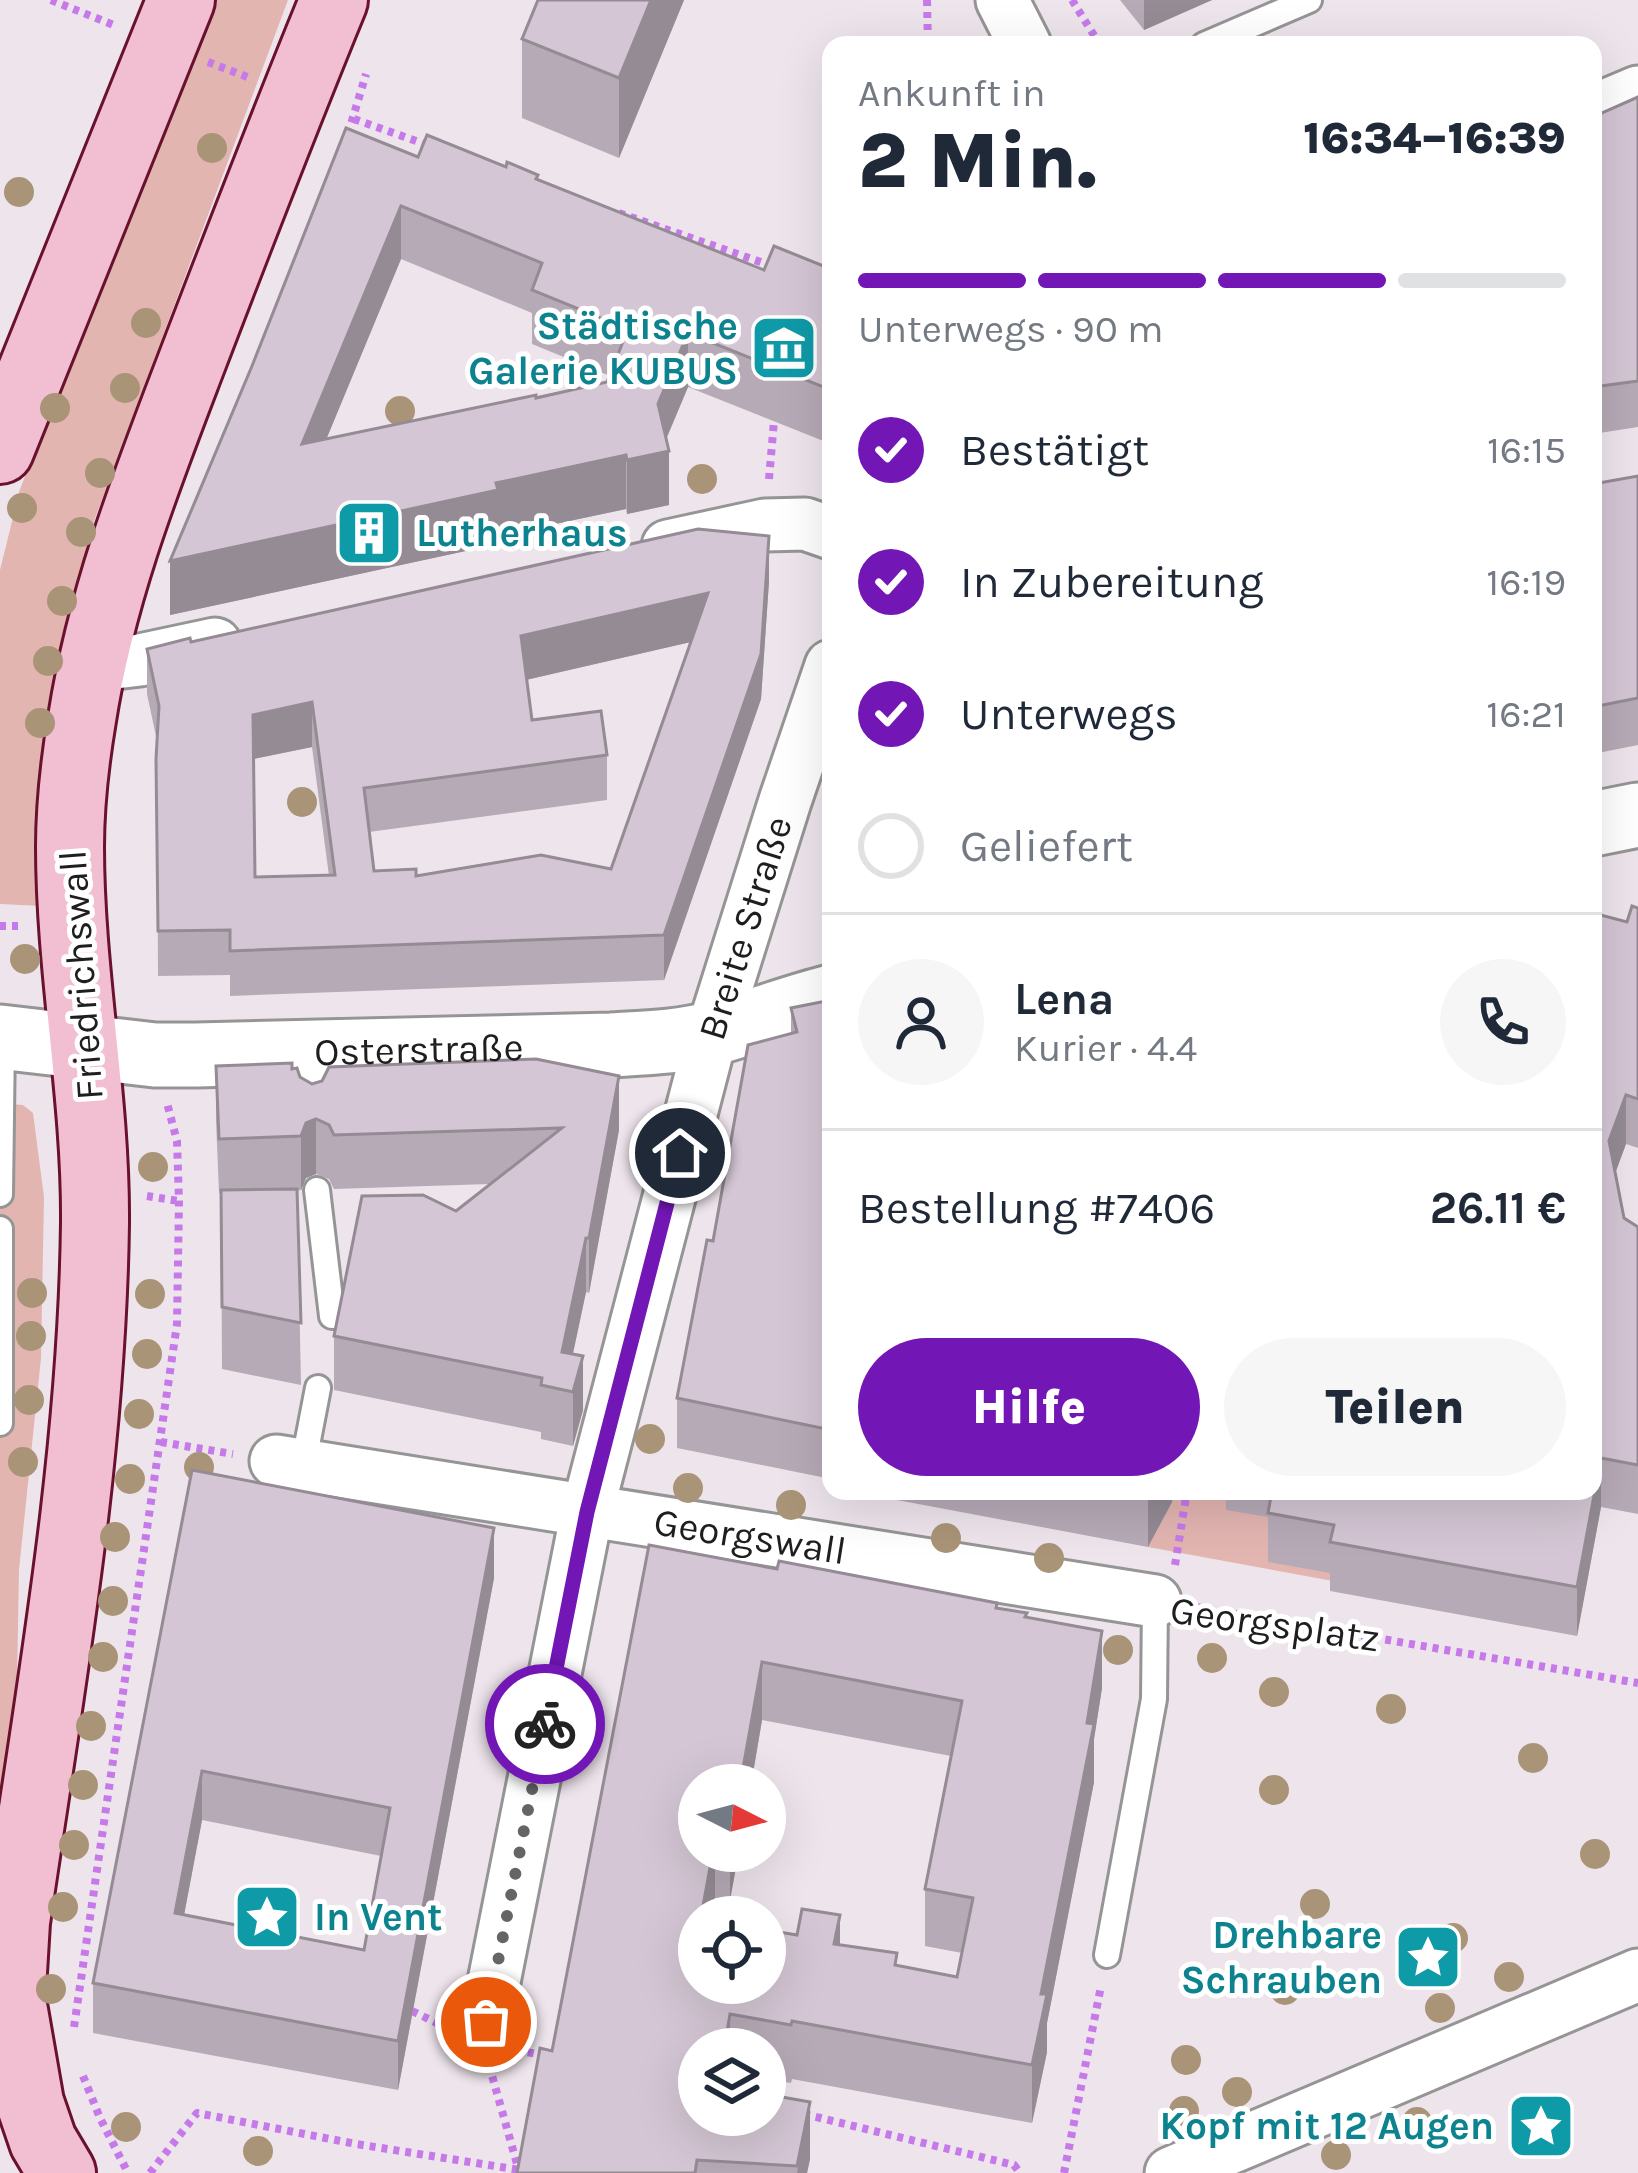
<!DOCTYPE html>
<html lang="de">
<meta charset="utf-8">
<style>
body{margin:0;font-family:Karla,sans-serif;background:#f6f6f7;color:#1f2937;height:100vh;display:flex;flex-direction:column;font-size:45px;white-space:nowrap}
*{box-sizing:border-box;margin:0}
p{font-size:39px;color:#747a83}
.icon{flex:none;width:66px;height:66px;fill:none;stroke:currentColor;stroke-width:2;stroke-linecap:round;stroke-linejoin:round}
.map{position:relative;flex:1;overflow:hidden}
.panel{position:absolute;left:822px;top:36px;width:780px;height:1464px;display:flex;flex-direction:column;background:#fff;border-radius:24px;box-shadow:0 12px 48px #0002}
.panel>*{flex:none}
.needle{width:78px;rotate:96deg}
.fabs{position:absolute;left:678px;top:1764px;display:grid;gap:24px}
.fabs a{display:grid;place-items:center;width:108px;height:108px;border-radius:50%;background:#fff;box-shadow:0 12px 48px #0002;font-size:60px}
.pin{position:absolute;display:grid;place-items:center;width:102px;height:102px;color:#fff;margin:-51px;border:6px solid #fff;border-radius:50%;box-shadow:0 3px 12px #0007}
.courier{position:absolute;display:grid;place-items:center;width:120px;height:120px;margin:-60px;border:9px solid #7216b6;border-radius:50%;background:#fff;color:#222;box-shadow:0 3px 15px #0007}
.head em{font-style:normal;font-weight:800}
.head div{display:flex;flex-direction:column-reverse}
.head{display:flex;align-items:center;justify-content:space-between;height:204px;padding:0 36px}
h1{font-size:78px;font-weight:800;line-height:90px}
.bar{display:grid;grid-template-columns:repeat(4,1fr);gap:18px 12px;align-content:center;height:144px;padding:0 36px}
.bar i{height:15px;border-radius:9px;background:#e0e1e3}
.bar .current{background:#7216b6}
.bar p{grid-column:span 4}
.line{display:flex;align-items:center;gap:30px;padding:0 36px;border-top:3px solid #e0e1e3}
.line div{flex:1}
.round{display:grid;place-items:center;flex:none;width:126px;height:126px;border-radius:63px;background:#f6f6f7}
ol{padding:0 36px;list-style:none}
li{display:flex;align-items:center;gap:36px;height:132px}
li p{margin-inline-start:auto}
li .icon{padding:12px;border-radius:50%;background:#7216b6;color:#fff;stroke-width:4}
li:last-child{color:#747a83}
li i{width:66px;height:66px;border:6px solid #e0e1e3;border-radius:50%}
.action{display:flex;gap:24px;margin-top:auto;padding:24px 36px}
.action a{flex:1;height:138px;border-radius:72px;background:#7216b6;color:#fff;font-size:48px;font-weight:800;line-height:138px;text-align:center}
.action a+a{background:#f6f6f7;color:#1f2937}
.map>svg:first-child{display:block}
.grass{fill:#e3b5b1}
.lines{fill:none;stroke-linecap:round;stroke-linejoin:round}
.service-casing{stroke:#959595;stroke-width:30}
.minor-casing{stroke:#959595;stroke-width:57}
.tertiary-casing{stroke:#959595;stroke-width:69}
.secondary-casing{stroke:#6a112d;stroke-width:72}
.path{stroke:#c67aea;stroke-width:8;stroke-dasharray:6 6;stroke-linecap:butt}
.service{stroke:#fff;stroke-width:24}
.minor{stroke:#fff;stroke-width:51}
.tertiary{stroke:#fff;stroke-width:63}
.secondary{stroke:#f2bfd2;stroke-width:66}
.tree{fill:#a99477}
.wall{fill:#b6aab6;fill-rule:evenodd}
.shaded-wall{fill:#948b94}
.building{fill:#d4c6d4;stroke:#948b94;stroke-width:3;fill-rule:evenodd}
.done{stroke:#676466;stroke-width:12;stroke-dasharray:0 21.6}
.route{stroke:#7216b6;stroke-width:15}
.labels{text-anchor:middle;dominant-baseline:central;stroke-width:10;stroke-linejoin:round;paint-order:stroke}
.culture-label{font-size:39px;font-weight:bold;fill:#0d838f;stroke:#fff;text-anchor:end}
.street-label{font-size:39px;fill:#1e1e1e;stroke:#fff}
</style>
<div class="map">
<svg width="1638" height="2173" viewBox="0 0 1638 2173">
<rect width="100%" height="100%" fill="#eee5ec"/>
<g class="grass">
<polygon points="215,0 288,0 94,521 61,663 41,906 0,904 0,570 20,489"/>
<polygon points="0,1103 23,1105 33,1113 44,1197 41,1358 19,1570 17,1680 0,1801"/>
<polygon points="1169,1491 1230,1491 1306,1524 1338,1546 1333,1581 1148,1547 1165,1515"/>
</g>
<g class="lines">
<defs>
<g id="service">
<polyline points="1204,45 1309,0"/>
<polyline points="317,1190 332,1316"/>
<polyline points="0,1194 2,1039"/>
<polyline points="0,1229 0,1423"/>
<polyline points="303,1466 318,1388"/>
<polyline points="1107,1955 1154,1699 1155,1601"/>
</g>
<g id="minor">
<polyline points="1002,0 1025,45"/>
<polyline points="1593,111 1638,92"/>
<polyline points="668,546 765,525 805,524 831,533"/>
<polyline points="90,666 140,660 215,644"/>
<path id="s1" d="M 276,1461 L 1155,1601"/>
<path id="s2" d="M 486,2022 L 587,1512 L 712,1033 L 785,801 L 831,666"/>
<polyline points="1171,2173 1638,1975"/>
</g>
<g id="tertiary">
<polyline points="1593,824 1638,815"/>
<path id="s3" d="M 0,1037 L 155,1055 L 196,1055 L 611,1045 C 645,1043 681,1042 714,1033 C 753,1022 791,1007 831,997"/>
</g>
<g id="secondary">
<polyline points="0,450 181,0"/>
<polyline points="14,2011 30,2103 43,2141 62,2173"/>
<path d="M 0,2063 L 12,1989 L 16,1922 C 50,1690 92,1458 95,1223 C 96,1097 70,973 70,847 C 70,805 75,761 82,719 C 101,597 145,484 189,369 C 236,246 284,122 334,0"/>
</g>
</defs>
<use href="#service" class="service-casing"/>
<use href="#minor" class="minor-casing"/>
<use href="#tertiary" class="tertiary-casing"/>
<use href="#secondary" class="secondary-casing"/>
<g class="path">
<polyline points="51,0 116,26"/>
<polyline points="927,0 928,45"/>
<polyline points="1072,0 1100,45"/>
<polyline points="208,62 250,78"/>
<polyline points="354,119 430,146"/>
<polyline points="348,134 366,74"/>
<polyline points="619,213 775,267"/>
<polyline points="769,479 774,421"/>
<polyline points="0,926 22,926"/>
<polyline points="147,1196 179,1201"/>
<polyline points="161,1442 233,1454"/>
<polyline points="1175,1565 1187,1491"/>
<polyline points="1196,1607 1638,1683"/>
<polyline points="412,2011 445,2027"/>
<polyline points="74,2027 177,1324 179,1201 177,1141 167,1103"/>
<polyline points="516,2050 548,2056"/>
<polyline points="489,2065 519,2171"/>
<polyline points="83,2076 100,2118 128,2173"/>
<polyline points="804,2114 1014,2165 1020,2173"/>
<polyline points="150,2173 197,2113 356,2144 520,2170"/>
<polyline points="1064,2173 1101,1986"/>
</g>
<use href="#service" class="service"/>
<use href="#minor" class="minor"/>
<use href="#tertiary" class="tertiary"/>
<use href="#secondary" class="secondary"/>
</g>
<g class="tree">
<circle cx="212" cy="148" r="15"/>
<circle cx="19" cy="192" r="15"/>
<circle cx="146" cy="323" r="15"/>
<circle cx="125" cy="388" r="15"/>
<circle cx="55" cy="408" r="15"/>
<circle cx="400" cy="411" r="15"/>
<circle cx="100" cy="473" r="15"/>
<circle cx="702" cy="479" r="15"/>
<circle cx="22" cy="508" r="15"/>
<circle cx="81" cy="532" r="15"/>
<circle cx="62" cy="601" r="15"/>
<circle cx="48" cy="661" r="15"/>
<circle cx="40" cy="723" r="15"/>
<circle cx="302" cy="802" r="15"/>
<circle cx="25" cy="959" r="15"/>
<circle cx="153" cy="1167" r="15"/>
<circle cx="32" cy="1293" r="15"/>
<circle cx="150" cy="1294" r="15"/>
<circle cx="31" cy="1336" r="15"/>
<circle cx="147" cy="1354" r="15"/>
<circle cx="29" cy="1400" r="15"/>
<circle cx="139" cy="1414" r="15"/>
<circle cx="650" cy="1439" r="15"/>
<circle cx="23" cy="1462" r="15"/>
<circle cx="199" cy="1467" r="15"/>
<circle cx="130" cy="1479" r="15"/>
<circle cx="688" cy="1488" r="15"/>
<circle cx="791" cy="1505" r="15"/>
<circle cx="115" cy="1537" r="15"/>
<circle cx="946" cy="1538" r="15"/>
<circle cx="1049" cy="1558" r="15"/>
<circle cx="113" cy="1601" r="15"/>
<circle cx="1118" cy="1650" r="15"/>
<circle cx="103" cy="1657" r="15"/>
<circle cx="1212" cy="1658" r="15"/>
<circle cx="1274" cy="1692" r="15"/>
<circle cx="1391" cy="1709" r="15"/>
<circle cx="91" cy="1726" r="15"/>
<circle cx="1533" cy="1758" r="15"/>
<circle cx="83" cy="1785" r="15"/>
<circle cx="1274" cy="1790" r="15"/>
<circle cx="74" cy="1845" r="15"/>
<circle cx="1595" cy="1854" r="15"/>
<circle cx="1315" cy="1904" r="15"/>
<circle cx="63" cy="1907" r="15"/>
<circle cx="1453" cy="1938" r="15"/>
<circle cx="1509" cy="1977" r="15"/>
<circle cx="51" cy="1989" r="15"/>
<circle cx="1285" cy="1990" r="15"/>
<circle cx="1440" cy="2008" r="15"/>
<circle cx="1186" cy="2060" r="15"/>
<circle cx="1237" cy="2092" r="15"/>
<circle cx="1184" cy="2111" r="15"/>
<circle cx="1417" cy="2122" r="15"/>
<circle cx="126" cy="2127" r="15"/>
<circle cx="258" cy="2151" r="15"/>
<circle cx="1336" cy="2155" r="15"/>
</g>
<g class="wall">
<polygon points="538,0 684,0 619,158 522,118 522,39"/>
<polygon points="1120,0 1212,0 1144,30"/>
<polygon points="1638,97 1638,427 1593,434 1593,117"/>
<path d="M 418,157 L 538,180 L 764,270 L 831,269 L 831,444 L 688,387 L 666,440 L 669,505 L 627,514 L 626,509 L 498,536 L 498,544 L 170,615 ZM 401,259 L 532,313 L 532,344 L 610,376 L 607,382 L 326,439 Z"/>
<polygon points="1638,476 1638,745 1593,754 1593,484"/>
<path d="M 769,581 L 761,699 L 664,980 L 230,996 L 230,975 L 158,976 L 157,741 L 147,694 L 147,649 L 191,642 ZM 691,642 L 611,869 L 416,876 L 374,871 L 369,832 L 607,800 L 607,755 L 532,720 L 526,680 ZM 312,747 L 329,876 L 255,877 L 254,759 Z"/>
<polygon points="1638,908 1638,1148 1626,1144 1615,1173 1624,1218 1638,1227 1638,1514 1601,1507 1577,1636 1330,1591 1330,1573 1268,1562 1268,1517 1226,1510 1226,1491 1593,1491 1627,922"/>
<polygon points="831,1000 831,1479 677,1448 677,1398 713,1241 791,1034 791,1008"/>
<polygon points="216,1066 292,1069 300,1077 312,1084 619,1130 589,1293 586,1292 573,1354 583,1410 573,1446 541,1439 541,1432 334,1390 334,1336 456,1211 490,1184 334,1189 329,1179 316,1174 306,1178 301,1190 297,1191 301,1385 222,1369 221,1193 219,1193 216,1120"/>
<path d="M 192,1470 L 494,1578 L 398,2090 L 93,2033 L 93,1983 ZM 202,1820 L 381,1856 L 364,1950 L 184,1915 Z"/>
<polygon points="849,1491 1172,1491 1172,1502 1148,1547"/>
<path d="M 777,1569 L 997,1608 L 1027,1618 L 1102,1688 L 1094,1739 L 1094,1782 L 1047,2023 L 1047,2052 L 1032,2123 L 792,2079 L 791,2083 L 765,2078 L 765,2049 L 699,2049 L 699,2115 L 810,2159 L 807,2173 L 517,2173 L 552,2051 ZM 762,1720 L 951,1756 L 925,1889 L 925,1946 L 962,1953 L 957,1977 L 897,1966 L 840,1945 L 699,1983 L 715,1898 L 730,1900 L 739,1851 L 699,1851 L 699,1785 L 751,1785 Z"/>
</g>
<g class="shaded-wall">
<polygon points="651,0 684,0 619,158 619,78"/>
<polygon points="1144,0 1212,0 1144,30"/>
<polygon points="401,206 401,259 302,498 302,444"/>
<polygon points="688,333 688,387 660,453 669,451 669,505 627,514 627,460 658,404"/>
<polygon points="626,455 626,509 498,536 498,544 170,615 170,561 496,483"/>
<polygon points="769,536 769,581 761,699 664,980 664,935"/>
<polygon points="708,593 708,638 521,681 521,636"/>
<polygon points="312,702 312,747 253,759 253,715"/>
<polygon points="619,1076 619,1130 589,1293 589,1238"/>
<polygon points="1626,1095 1626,1144 1609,1190 1609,1141"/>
<polygon points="316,1119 316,1174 306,1178 301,1190 301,1136 306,1123"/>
<polygon points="586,1238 586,1292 565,1390 562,1352"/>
<polygon points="583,1356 583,1410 573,1446 573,1392"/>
<polygon points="1601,1458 1601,1507 1577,1636 1577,1587"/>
<polygon points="1152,1491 1172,1491 1172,1502 1148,1547 1148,1498"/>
<polygon points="494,1528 494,1578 398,2090 398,2041"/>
<polygon points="1102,1631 1102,1688 1094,1739 1094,1782 1047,2023 1047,2052 1032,2123 1032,2065 1041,1994"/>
<polygon points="762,1662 762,1720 751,1785 740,1785"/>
<polygon points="202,1771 202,1820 175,1963 175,1913"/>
<polygon points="713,1851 715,1851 715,1898 711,1917 701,1917"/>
<polygon points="730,1851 739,1851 730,1900"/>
<polygon points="840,1915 840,1973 834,1944"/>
<polygon points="730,2014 730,2049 724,2049"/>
<polygon points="810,2102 810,2159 807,2173 797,2173"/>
</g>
<g class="building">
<polygon points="538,0 651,0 619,78 522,39"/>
<polygon points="1638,97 1638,381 1593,387 1593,117"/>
<path d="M 346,128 L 418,157 L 427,135 L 506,167 L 507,162 L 538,175 L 536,179 L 764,270 L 774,246 L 831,269 L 831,390 L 688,333 L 658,404 L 669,451 L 627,460 L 626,455 L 496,483 L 498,490 L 170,561 L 252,366 ZM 401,206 L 542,263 L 532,290 L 628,329 L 607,382 L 536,398 L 536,395 L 302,444 Z"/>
<polygon points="1638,476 1638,698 1593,707 1593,484"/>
<path d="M 698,529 L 769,536 L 761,654 L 664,935 L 230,951 L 230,930 L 158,931 L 156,759 L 159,706 L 147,649 L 190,638 L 191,642 ZM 708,593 L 611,869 L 541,855 L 416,876 L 416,869 L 374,871 L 364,788 L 607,755 L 601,711 L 532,720 L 521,636 ZM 312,702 L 335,875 L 255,877 L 253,715 Z"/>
<polygon points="1632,906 1638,908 1638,1099 1626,1095 1609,1141 1624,1218 1638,1227 1638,1465 1601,1458 1577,1587 1330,1542 1334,1525 1268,1513 1272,1491 1593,1491 1593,913 1627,922"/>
<polygon points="831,1000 831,1430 677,1398 707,1240 713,1241 748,1045 797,1032 791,1008"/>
<polygon points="536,1059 619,1076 589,1238 586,1238 562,1352 583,1356 573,1392 541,1385 542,1378 334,1336 362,1196 423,1195 456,1211 562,1128 334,1135 329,1125 316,1119 306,1123 301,1136 219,1139 216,1066 292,1063 292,1069 297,1068 300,1077 312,1084 322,1081 329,1067"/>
<polygon points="297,1189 301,1323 222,1307 221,1190"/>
<path d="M 192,1470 L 494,1528 L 398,2041 L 93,1983 ZM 202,1771 L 390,1808 L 364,1950 L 175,1913 Z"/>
<polygon points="1110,1491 1152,1491 1148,1498"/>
<path d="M 649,1545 L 777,1569 L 779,1561 L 997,1603 L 996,1608 L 1027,1613 L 1025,1617 L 1102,1631 L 1087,1723 L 1094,1724 L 1041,1994 L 1047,1994 L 1032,2065 L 792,2021 L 791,2025 L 730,2014 L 724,2049 L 699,2049 L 699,2115 L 765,2115 L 765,2094 L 810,2102 L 797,2166 L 697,2160 L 695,2173 L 517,2173 L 540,2048 L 552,2051 ZM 762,1662 L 962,1701 L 925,1889 L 973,1898 L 957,1977 L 895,1965 L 897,1953 L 834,1944 L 840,1915 L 802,1909 L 797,1935 L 767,1930 L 765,1939 L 765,1983 L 699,1983 L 699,1917 L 701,1917 L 713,1851 L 699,1851 L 699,1785 L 740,1785 Z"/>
</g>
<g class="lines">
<polyline class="done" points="486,2022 545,1724"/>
<polyline class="route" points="545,1724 587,1512 680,1153"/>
</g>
<defs>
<symbol id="museum-square" viewBox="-11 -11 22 22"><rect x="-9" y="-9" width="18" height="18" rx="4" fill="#0f9aa8" stroke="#fff"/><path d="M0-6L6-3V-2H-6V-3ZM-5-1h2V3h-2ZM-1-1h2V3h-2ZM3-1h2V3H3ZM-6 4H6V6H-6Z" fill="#fff"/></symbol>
<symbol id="building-square" viewBox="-11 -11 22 22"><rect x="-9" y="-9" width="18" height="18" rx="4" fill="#0f9aa8" stroke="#fff"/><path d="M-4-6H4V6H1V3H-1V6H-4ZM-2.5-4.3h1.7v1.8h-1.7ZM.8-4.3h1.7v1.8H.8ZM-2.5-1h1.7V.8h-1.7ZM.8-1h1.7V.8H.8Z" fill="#fff"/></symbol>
<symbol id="sight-square" viewBox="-11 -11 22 22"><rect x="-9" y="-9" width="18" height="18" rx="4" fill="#0f9aa8" stroke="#fff"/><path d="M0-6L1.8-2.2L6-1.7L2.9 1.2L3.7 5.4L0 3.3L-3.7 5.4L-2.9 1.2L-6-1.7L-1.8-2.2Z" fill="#fff"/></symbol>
</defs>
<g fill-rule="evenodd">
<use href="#museum-square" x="746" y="310" width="76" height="76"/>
<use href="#building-square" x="331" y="495" width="76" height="76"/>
<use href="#sight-square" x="229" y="1879" width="76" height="76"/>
<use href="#sight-square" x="1390" y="1919" width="76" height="76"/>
<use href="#sight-square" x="1503" y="2088" width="76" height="76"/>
</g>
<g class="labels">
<g class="culture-label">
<text x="738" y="326">Städtische<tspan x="738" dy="45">Galerie KUBUS</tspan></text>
<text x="416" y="533" text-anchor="start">Lutherhaus</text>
<text x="314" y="1917" text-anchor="start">In Vent</text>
<text x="1382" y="1935">Drehbare<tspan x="1382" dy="45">Schrauben</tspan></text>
<text x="1494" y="2126">Kopf mit 12 Augen</text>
</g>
<g class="street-label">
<text stroke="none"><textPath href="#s2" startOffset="1125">Breite Straße</textPath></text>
<text transform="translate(81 975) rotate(-94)">Friedrichswall</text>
<text stroke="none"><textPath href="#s3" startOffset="420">Osterstraße</textPath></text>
<text stroke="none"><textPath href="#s1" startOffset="480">Georgswall</textPath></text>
<text transform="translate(1275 1624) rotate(8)">Georgsplatz</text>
</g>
</g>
</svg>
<div class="fabs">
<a><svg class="needle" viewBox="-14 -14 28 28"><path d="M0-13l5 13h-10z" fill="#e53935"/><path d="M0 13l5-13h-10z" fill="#747a83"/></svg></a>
<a><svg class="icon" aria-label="locate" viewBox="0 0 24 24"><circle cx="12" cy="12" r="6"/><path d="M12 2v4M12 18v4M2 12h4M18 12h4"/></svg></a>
<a><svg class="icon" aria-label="layers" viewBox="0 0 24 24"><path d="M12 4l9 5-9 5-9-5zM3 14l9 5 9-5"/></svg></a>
</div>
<div class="pin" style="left:486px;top:2022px;background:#ea580c"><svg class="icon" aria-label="bag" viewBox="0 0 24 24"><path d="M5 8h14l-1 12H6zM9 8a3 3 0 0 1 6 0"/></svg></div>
<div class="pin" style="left:680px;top:1153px;background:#1f2937"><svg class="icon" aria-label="home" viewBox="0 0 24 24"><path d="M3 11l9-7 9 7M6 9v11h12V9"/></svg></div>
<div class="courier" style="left:545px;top:1724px"><svg class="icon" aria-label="bike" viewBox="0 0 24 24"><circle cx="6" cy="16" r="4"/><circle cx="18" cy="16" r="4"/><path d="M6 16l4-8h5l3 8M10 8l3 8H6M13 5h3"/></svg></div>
<section class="panel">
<div class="head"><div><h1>2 Min.</h1><p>Ankunft in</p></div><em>16:34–16:39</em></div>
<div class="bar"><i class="current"></i><i class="current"></i><i class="current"></i><i></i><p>Unterwegs · 90 m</p></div>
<ol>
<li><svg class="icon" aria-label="check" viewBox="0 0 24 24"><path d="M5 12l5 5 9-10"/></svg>Bestätigt<p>16:15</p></li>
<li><svg class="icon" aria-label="check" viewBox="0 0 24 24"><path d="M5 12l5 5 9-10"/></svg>In Zubereitung<p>16:19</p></li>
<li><svg class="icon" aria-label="check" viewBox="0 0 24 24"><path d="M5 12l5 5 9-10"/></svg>Unterwegs<p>16:21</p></li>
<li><i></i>Geliefert</li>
</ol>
<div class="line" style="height:216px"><a class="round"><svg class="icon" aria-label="person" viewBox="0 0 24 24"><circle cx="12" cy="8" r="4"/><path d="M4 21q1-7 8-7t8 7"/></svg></a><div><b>Lena</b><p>Kurier · 4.4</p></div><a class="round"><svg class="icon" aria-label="phone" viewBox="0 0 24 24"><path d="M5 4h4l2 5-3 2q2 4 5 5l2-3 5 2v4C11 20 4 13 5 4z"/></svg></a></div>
<div class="line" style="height:156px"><div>Bestellung #7406</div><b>26.11 €</b></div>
<div class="action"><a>Hilfe</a><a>Teilen</a></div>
</section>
</div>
